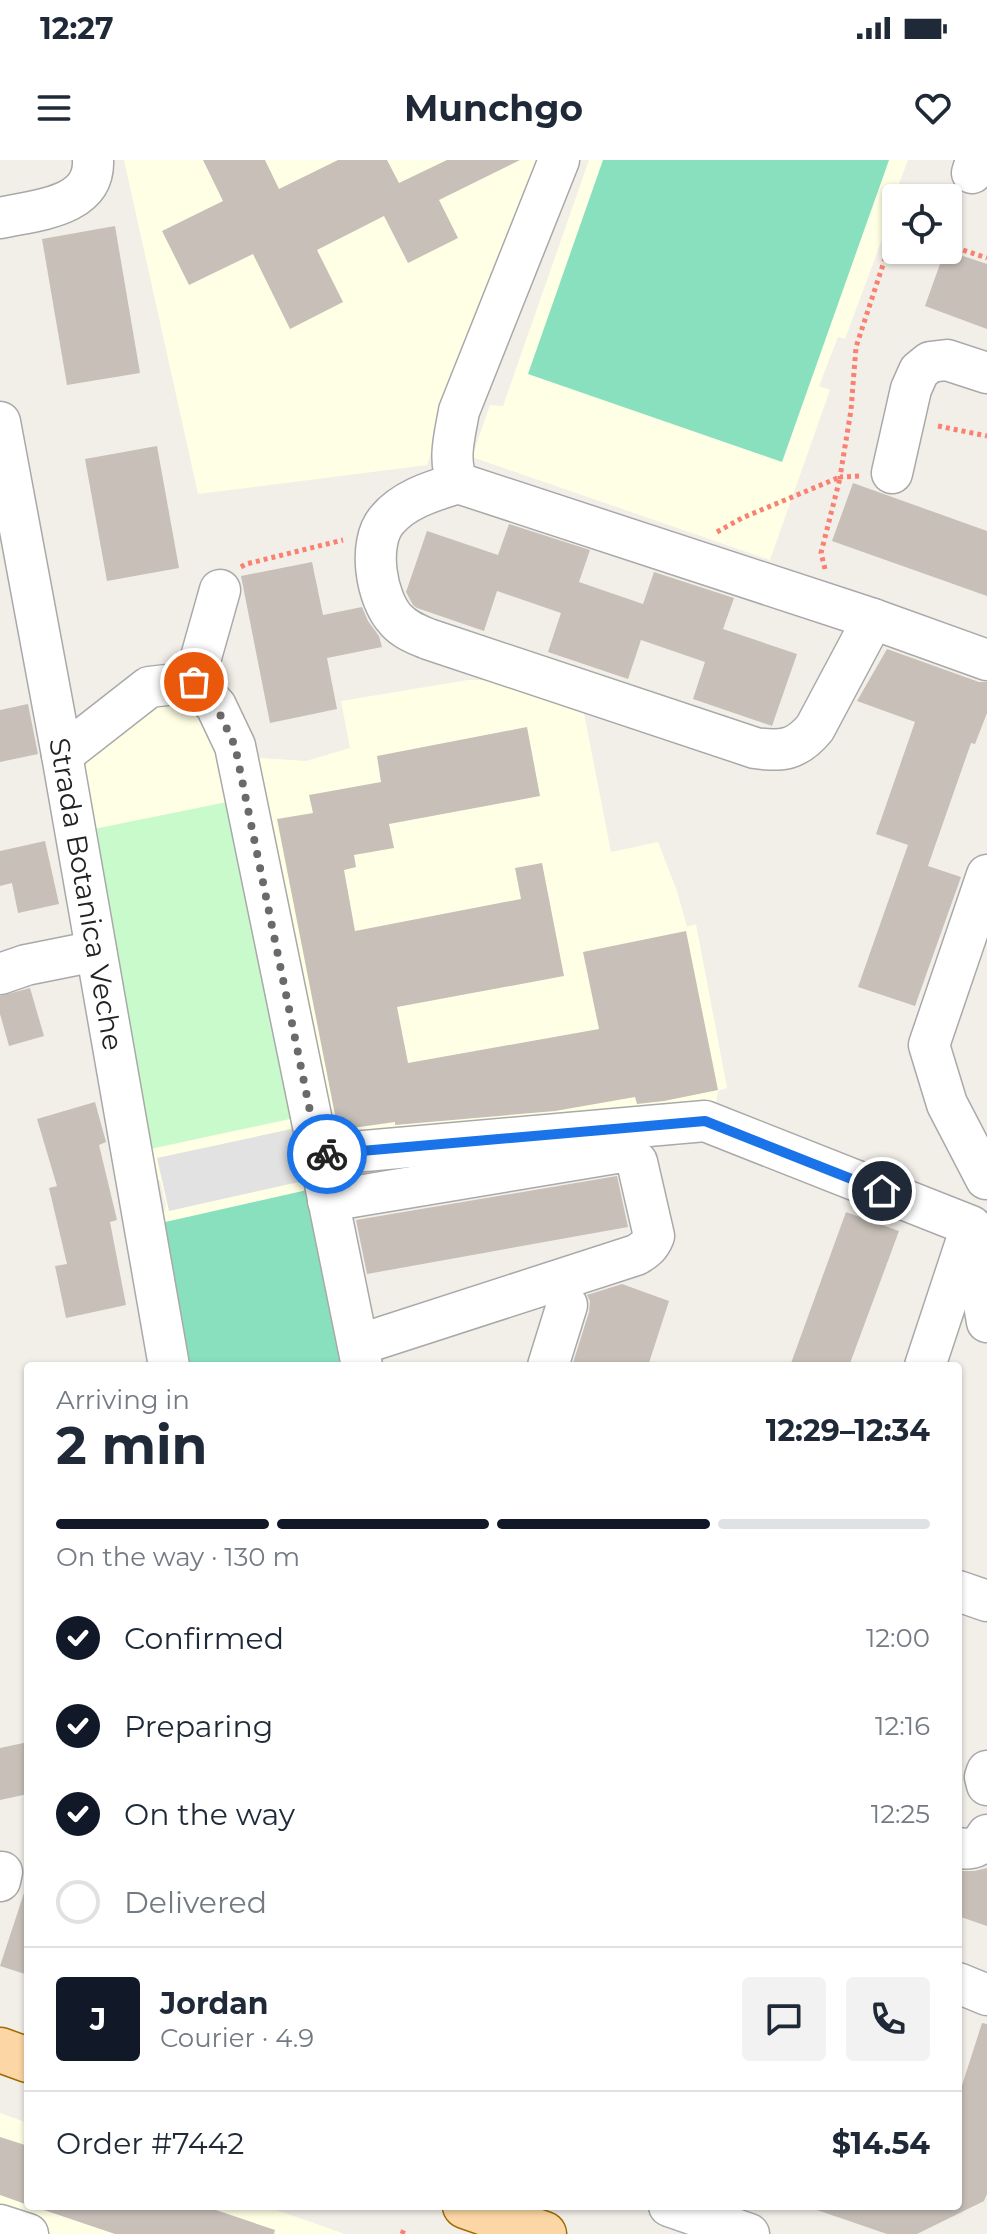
<!DOCTYPE html>
<meta charset="utf-8">
<style>
body{margin:0;font-family:Montserrat,sans-serif;background:#f2f2f3;color:#1f2937;height:100vh;display:flex;flex-direction:column;font-size:30px;white-space:nowrap}
*{box-sizing:border-box;margin:0}
p{font-size:26px;color:#747a83}
.icon{flex:none;width:44px;height:44px;fill:none;stroke:currentColor;stroke-width:2;stroke-linecap:round;stroke-linejoin:round}
.map{position:relative;flex:1;overflow:hidden}
.side{position:absolute;left:24px;top:1202px;width:938px;height:848px;display:flex;flex-direction:column;background:#fff;border-radius:8px;box-shadow:0 2px 6px #0004}
.side>*{flex:none}
.tools{position:absolute;left:882px;top:24px;display:grid;gap:16px}
.tools a{display:grid;place-items:center;width:80px;height:80px;border-radius:8px;background:#fff;box-shadow:0 2px 6px #0004;font-size:40px}
.pin{position:absolute;display:grid;place-items:center;width:68px;height:68px;color:#fff;margin:-34px;border:4px solid #fff;border-radius:50%;box-shadow:0 2px 8px #0007}
.courier{position:absolute;display:grid;place-items:center;width:80px;height:80px;margin:-40px;border:6px solid #1a73e8;border-radius:50%;background:#fff;color:#222;box-shadow:0 2px 10px #0007}
.head em{font-style:normal;font-weight:700}
.head div{display:flex;flex-direction:column-reverse}
.head{display:flex;align-items:center;justify-content:space-between;height:136px;padding:0 32px}
h1{font-size:52px;font-weight:700;line-height:60px}
.bar{display:grid;grid-template-columns:repeat(4,1fr);gap:12px 8px;align-content:center;height:96px;padding:0 32px}
.bar i{height:10px;border-radius:6px;background:#e0e1e3}
.bar .selected{background:#111827}
.bar p{grid-column:span 4}
.line{display:flex;align-items:center;gap:20px;padding:0 32px;border-top:2px solid #e0e1e3}
.line div{flex:1}
.round{display:grid;place-items:center;flex:none;width:84px;height:84px;border-radius:8px;background:#f2f2f3}
ol{padding:0 32px;list-style:none}
li{display:flex;align-items:center;gap:24px;height:88px}
li p{margin-inline-start:auto}
li .icon{padding:8px;border-radius:50%;background:#111827;color:#fff;stroke-width:4}
li:last-child{color:#747a83}
li i{width:44px;height:44px;border:4px solid #e0e1e3;border-radius:50%}
.status{display:flex;justify-content:space-between;align-items:center;height:56px;padding:0 40px;background:#fff;direction:ltr}
.status svg{height:22px;fill:currentColor}
header{display:flex;justify-content:space-between;align-items:center;height:104px;padding:0 32px;background:#fff;font-size:36px;font-weight:700}
.map>svg:first-child{display:block}
.education{fill:#ffffe5}
.park{fill:#c8facc}
.pitch{fill:#88e0be}
.parking{fill:#e2e2e2}
.building{fill:#c7bfb8}
.lines{fill:none;stroke-linecap:round;stroke-linejoin:round}
.minor-casing{stroke:#a9a9a9;stroke-width:43}
.major-casing{stroke:#a06b00;stroke-width:47}
.path{stroke:#fa8072;stroke-width:5;stroke-dasharray:4 4;stroke-linecap:butt}
.minor{stroke:#fff;stroke-width:40}
.major{stroke:#fcd6a4;stroke-width:44}
.done{stroke:#6b6a68;stroke-width:8;stroke-dasharray:0 14.4}
.route{stroke:#1a73e8;stroke-width:10}
.labels{text-anchor:middle;dominant-baseline:central;stroke-width:6;stroke-linejoin:round;paint-order:stroke}
.street-label{font-size:28px;fill:#222;stroke:#fff}
</style>
<div class="status"><b>12:27</b><svg viewBox="0 0 49 12"><path d="M0 12V9h3v3zM5 12V6h3v6zM10 12V3h3v9zM15 12V0h3v12zM26 1h20v11H26zM47 4h2v5h-2z"/></svg></div>
<header><svg class="icon" aria-label="menu" viewBox="0 0 24 24"><path d="M4 6h16M4 12h16M4 18h16"/></svg>Munchgo<svg class="icon" aria-label="heart" viewBox="0 0 24 24"><path d="M12 20l-8-8c-3-5 5-10 8-4 3-6 11-1 8 4z"/></svg></header>
<div class="map">
<svg width="987" height="2074" viewBox="0 0 987 2074">
<rect width="100%" height="100%" fill="#f2efe9"/>
<g class="education">
<polygon points="124,0 536,0 427,305 198,334"/>
<polygon points="589,0 908,0 897,29 900,31 845,179 838,177 819,226 830,230 770,400 472,297 490,245 503,246"/>
<polygon points="468,520 548,521 552,543 581,538 611,692 658,682 677,731 687,767 696,764 727,928 718,931 715,950 703,976 694,983 677,986 674,977 161,1063 166,1045 160,1020 152,1021 79,616 90,596 171,531 185,532 231,596 306,601 350,588 341,541"/>
<polygon points="0,1953 28,1963 28,2046 265,2046 345,2074 0,2074"/>
</g>
<polygon class="park" points="232,641 299,957 150,989 89,670"/>
<g class="pitch">
<polygon points="603,0 889,0 782,302 528,214"/>
<polygon points="316,1028 345,1206 187,1206 161,1063"/>
</g>
<polygon class="parking" points="301,967 312,1019 169,1051 157,998"/>
<g class="building">
<polygon points="203,0 265,0 279,29 338,0 387,0 399,23 447,0 520,0 439,40 458,78 408,103 384,56 317,90 343,142 290,169 253,94 189,125 162,71 223,41"/>
<polygon points="115,66 140,213 67,225 42,79"/>
<polygon points="945,90 987,104 987,169 925,146"/>
<polygon points="157,286 179,408 107,421 85,299"/>
<polygon points="853,323 987,371 987,436 832,381"/>
<polygon points="509,364 590,390 579,422 643,444 654,412 734,438 723,469 797,494 772,566 693,539 705,502 641,480 628,519 548,492 561,453 497,431 484,471 417,448 413,445 406,432 427,371 498,395"/>
<polygon points="312,402 323,455 362,447 368,461 379,476 382,487 327,498 337,549 270,563 241,416"/>
<polygon points="887,489 979,522 987,522 987,553 975,584 971,583 928,706 961,717 915,846 858,827 908,685 876,674 915,562 857,541"/>
<polygon points="28,544 38,594 0,602 0,550"/>
<polygon points="527,567 540,636 389,664 394,688 354,695 356,707 344,710 355,771 521,739 515,708 542,703 564,816 397,847 408,903 599,869 583,792 686,771 718,930 664,941 637,944 635,937 555,951 395,965 395,962 338,970 277,659 313,653 309,635 381,622 377,596"/>
<polygon points="45,681 59,744 18,753 12,723 0,726 0,691"/>
<polygon points="30,828 44,876 9,886 0,854 0,836"/>
<polygon points="95,942 106,982 99,985 117,1060 110,1062 126,1145 66,1158 55,1106 67,1104 49,1028 57,1026 37,959"/>
<polygon points="617,1016 628,1067 367,1114 356,1060"/>
<polygon points="846,1052 899,1071 849,1206 790,1206"/>
<polygon points="622,1124 669,1141 648,1206 572,1206 589,1152 590,1141 587,1135"/>
<polygon points="28,1582 28,1634 0,1640 0,1588"/>
<polygon points="987,1708 987,1766 958,1756 958,1711 974,1711"/>
<polygon points="24,1733 28,1734 28,1815 0,1806"/>
<polygon points="982,1863 987,1864 987,2034 984,2041 917,2074 887,2074 817,2050 818,2046 958,2046 958,1938"/>
<polygon points="0,1977 28,1986 28,2045 0,2035"/>
<polygon points="45,2046 204,2046 275,2070 274,2074 115,2074 44,2050"/>
</g>
<g class="lines">
<defs>
<g id="minor">
<polyline points="972,13 976,0"/>
<path d="M 0,58 C 35,50 95,48 93,0"/>
<path id="s1" d="M 0,262 L 62,595 L 169,1206"/>
<polyline points="892,313 911,229 919,211 930,202 947,200 987,213"/>
<path d="M 458,323 C 433,331 404,339 387,360 C 367,383 376,439 396,460 C 405,470 416,474 428,479 L 755,588 C 782,592 797,590 815,568 L 873,459 L 458,323 C 447,300 455,275 459,251 L 559,0"/>
<polyline points="873,459 987,500"/>
<polyline points="194,522 220,430"/>
<polyline points="62,595 149,527 194,522 216,546 235,586 319,995 705,961 971,1066 987,1162"/>
<polyline points="0,814 26,805 96,791"/>
<polyline points="323,1014 362,1206"/>
<polyline points="986,1019 947,944 929,885 987,715"/>
<path d="M 328,1041 L 622,992 L 630,995 L 637,1002 L 654,1076 C 650,1086 645,1090 636,1095 L 358,1185"/>
<polyline points="548,1206 567,1145"/>
<polyline points="925,1206 969,1073"/>
<polyline points="958,1431 987,1441"/>
<polyline points="987,1611 985,1617 987,1625"/>
<path d="M 958,1688 C 971,1690 980,1688 987,1675"/>
<polyline points="0,1721 2,1712"/>
<polyline points="958,1823 987,1835"/>
<polyline points="669,2046 749,2074"/>
<polyline points="0,2065 28,2074"/>
</g>
<g id="major">
<polyline points="0,1890 28,1900"/>
<polyline points="465,2046 544,2074"/>
</g>
</defs>
<use href="#minor" class="minor-casing"/>
<use href="#major" class="major-casing"/>
<g class="path">
<polyline points="948,85 987,98"/>
<polyline points="938,266 987,276"/>
<polyline points="859,316 840,317 851,250 856,187 895,68"/>
<polyline points="717,372 742,358 840,317"/>
<polyline points="241,407 246,404 343,380"/>
<polyline points="825,409 821,393 840,318"/>
<polyline points="402,2074 405,2067"/>
</g>
<use href="#minor" class="minor"/>
<use href="#major" class="major"/>
</g>
<g class="lines">
<polyline class="done" points="194,522 216,546 235,586 319,995 327,994"/>
<polyline class="route" points="327,994 705,961 882,1031"/>
</g>
<g class="labels">
<g class="street-label">
<text stroke="none"><textPath href="#s1" startOffset="480">Strada Botanica Veche</textPath></text>
</g>
</g>
</svg>
<div class="tools">
<a><svg class="icon" aria-label="locate" viewBox="0 0 24 24"><circle cx="12" cy="12" r="6"/><path d="M12 2v4M12 18v4M2 12h4M18 12h4"/></svg></a>
</div>
<div class="pin" style="left:194px;top:522px;background:#ea580c"><svg class="icon" aria-label="bag" viewBox="0 0 24 24"><path d="M5 8h14l-1 12H6zM9 8a3 3 0 0 1 6 0"/></svg></div>
<div class="pin" style="left:882px;top:1031px;background:#1f2937"><svg class="icon" aria-label="home" viewBox="0 0 24 24"><path d="M3 11l9-7 9 7M6 9v11h12V9"/></svg></div>
<div class="courier" style="left:327px;top:994px"><svg class="icon" aria-label="bike" viewBox="0 0 24 24"><circle cx="6" cy="16" r="4"/><circle cx="18" cy="16" r="4"/><path d="M6 16l4-8h5l3 8M10 8l3 8H6M13 5h3"/></svg></div>
<section class="side">
<div class="head"><div><h1>2 min</h1><p>Arriving in</p></div><em>12:29–12:34</em></div>
<div class="bar"><i class="selected"></i><i class="selected"></i><i class="selected"></i><i></i><p>On the way · 130 m</p></div>
<ol>
<li><svg class="icon" aria-label="check" viewBox="0 0 24 24"><path d="M5 12l5 5 9-10"/></svg>Confirmed<p>12:00</p></li>
<li><svg class="icon" aria-label="check" viewBox="0 0 24 24"><path d="M5 12l5 5 9-10"/></svg>Preparing<p>12:16</p></li>
<li><svg class="icon" aria-label="check" viewBox="0 0 24 24"><path d="M5 12l5 5 9-10"/></svg>On the way<p>12:25</p></li>
<li><i></i>Delivered</li>
</ol>
<div class="line" style="height:144px"><b class="round" style="background:#111827;color:#fff">J</b><div><b>Jordan</b><p>Courier · 4.9</p></div><a class="round"><svg class="icon" aria-label="chat" viewBox="0 0 24 24"><path d="M4 5h16v11H9l-5 4z"/></svg></a><a class="round"><svg class="icon" aria-label="phone" viewBox="0 0 24 24"><path d="M5 4h4l2 5-3 2q2 4 5 5l2-3 5 2v4C11 20 4 13 5 4z"/></svg></a></div>
<div class="line" style="height:104px"><div>Order #7442</div><b>$14.54</b></div>
</section>
</div>
